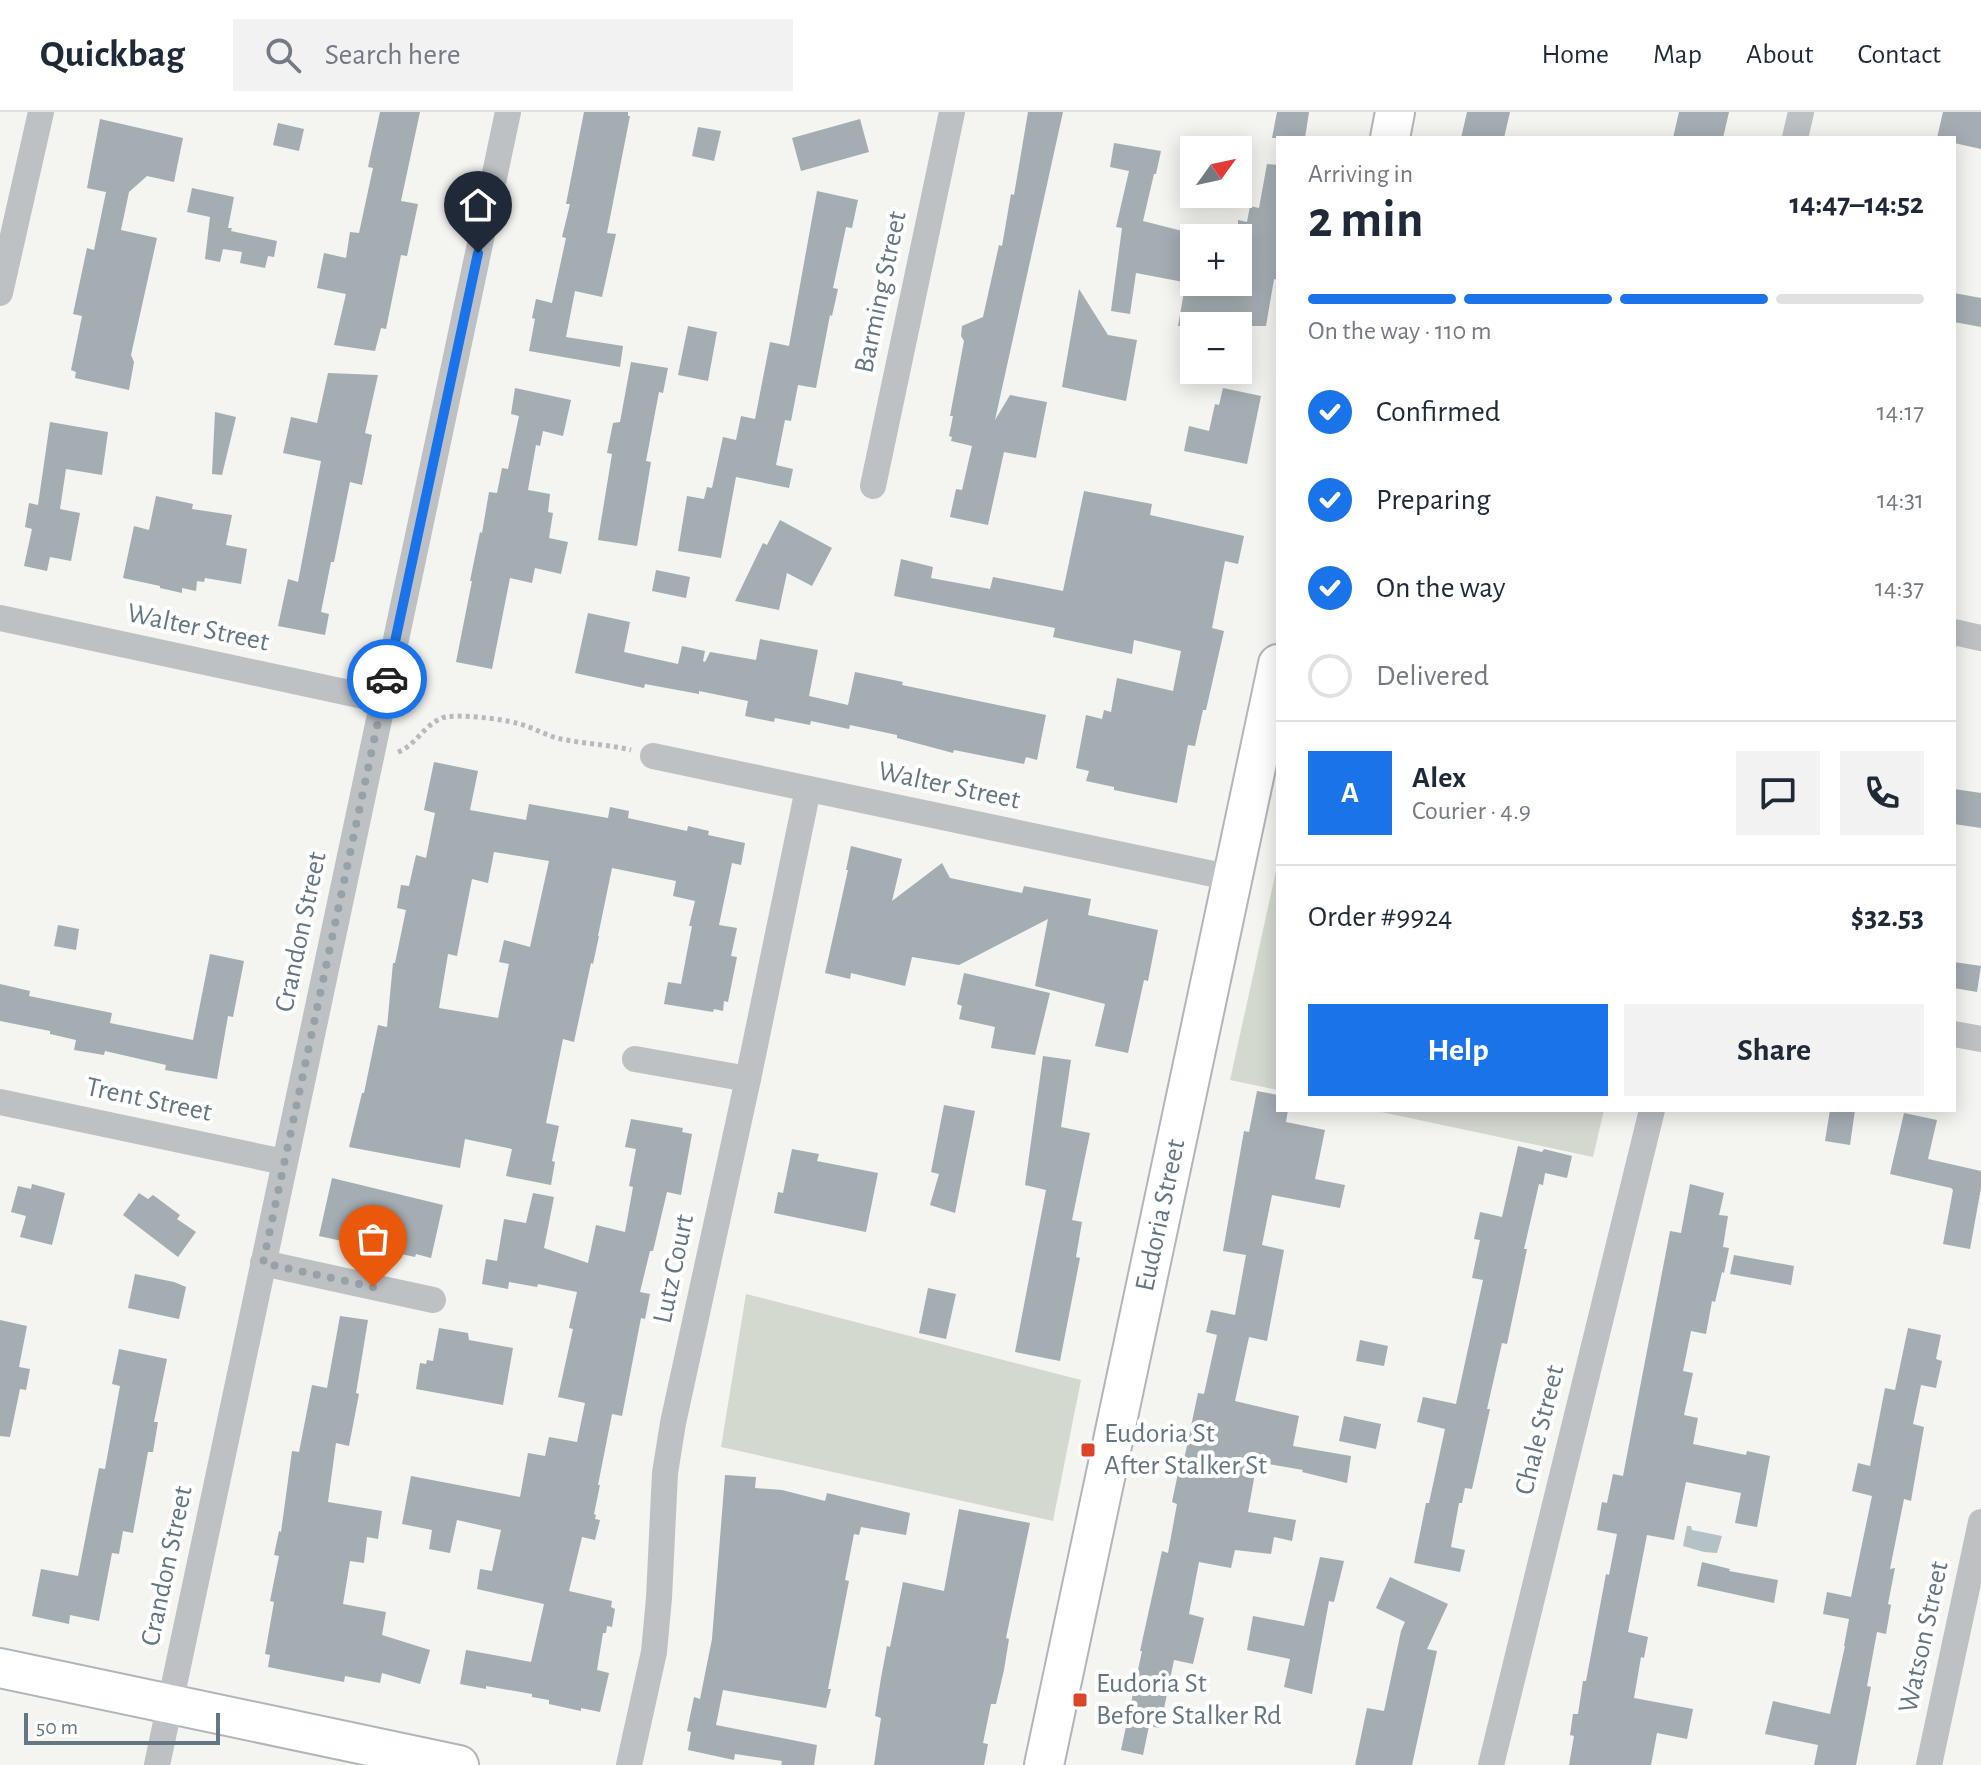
<!DOCTYPE html>
<meta charset="utf-8">
<style>
body{margin:0;font-family:"Alegreya Sans",sans-serif;background:#f2f2f3;color:#1f2937;height:100vh;display:flex;flex-direction:column;font-size:30px;white-space:nowrap}
*{box-sizing:border-box;margin:0}
p{font-size:26px;color:#747a83}
.icon{flex:none;width:44px;height:44px;fill:none;stroke:currentColor;stroke-width:2;stroke-linecap:round;stroke-linejoin:round}
.map{position:relative;flex:1;overflow:hidden}
.details{position:absolute;left:1276px;top:24px;width:680px;height:976px;display:flex;flex-direction:column;background:#fff;border-radius:0px;box-shadow:0 4px 20px #0003}
.details>*{flex:none}
.needle{width:52px;rotate:57deg}
.buttons{position:absolute;left:1180px;top:24px;display:grid;gap:16px}
.buttons a{display:grid;place-items:center;width:72px;height:72px;border-radius:0px;background:#fff;box-shadow:0 4px 20px #0003;font-size:40px}
.scale{position:absolute;left:24px;bottom:20px;width:196px;box-sizing:border-box;padding-left:8px;border:4px solid #647681;border-top:0;font-size:22px;line-height:28px;white-space:nowrap;color:#647681;-webkit-text-stroke:6px #fff;paint-order:stroke}
.pin{position:absolute;display:grid;place-items:center;width:68px;height:68px;color:#fff;margin:-82px -34px;border-radius:50% 50% 50% 0;rotate:-45deg;box-shadow:0 0 8px #0007}
.pin .icon{rotate:45deg}
.courier{position:absolute;display:grid;place-items:center;width:80px;height:80px;margin:-40px;border:6px solid #1a73e8;border-radius:50%;background:#fff;color:#222;box-shadow:0 2px 10px #0007}
.overview em{font-style:normal;font-weight:600}
.overview div{display:flex;flex-direction:column-reverse}
.overview{display:flex;align-items:center;justify-content:space-between;height:136px;padding:0 32px}
h1{font-size:52px;font-weight:600;line-height:60px}
.bar{display:grid;grid-template-columns:repeat(4,1fr);gap:12px 8px;align-content:center;height:96px;padding:0 32px}
.bar i{height:10px;border-radius:6px;background:#e0e1e3}
.bar .current{background:#1a73e8}
.bar p{grid-column:span 4}
.line{display:flex;align-items:center;gap:20px;padding:0 32px;border-top:2px solid #e0e1e3}
.line div{flex:1}
.round{display:grid;place-items:center;flex:none;width:84px;height:84px;border-radius:0px;background:#f2f2f3}
ol{padding:0 32px;list-style:none}
li{display:flex;align-items:center;gap:24px;height:88px}
li p{margin-inline-start:auto}
li .icon{padding:8px;border-radius:50%;background:#1a73e8;color:#fff;stroke-width:4}
li:last-child{color:#747a83}
li i{width:44px;height:44px;border:4px solid #e0e1e3;border-radius:50%}
.cta{display:flex;gap:16px;margin-top:auto;padding:16px 32px}
.cta a{flex:1;height:92px;border-radius:0px;background:#1a73e8;color:#fff;font-size:32px;font-weight:600;line-height:92px;text-align:center}
.cta a+a{background:#f2f2f3;color:#1f2937}
header{display:flex;align-items:center;gap:48px;box-sizing:border-box;height:112px;padding:0 40px;background:#fff;border-bottom:2px solid #e0e1e3}
header strong{font-size:38px}
nav{display:flex;gap:44px;margin-inline-start:auto;font-size:28px}
.search{width:560px;height:72px;background:#f2f2f3;display:flex;align-items:center;gap:20px;box-sizing:border-box;padding:0 28px;border-radius:0px;color:#747a83;font-size:30px}
.map>svg:first-child{display:block}
.green{fill:#d4d9d0}
.water{fill:#b4c2c5}
.building{fill:#a4adb2;fill-rule:evenodd}
.lines{fill:none;stroke-linecap:round;stroke-linejoin:round}
.secondary-casing{stroke:#afb5b9;stroke-width:42}
.path{stroke:#b7babc;stroke-width:5;stroke-dasharray:4 4;stroke-linecap:butt}
.minor{stroke:#bdc1c4;stroke-width:26}
.secondary{stroke:#fff;stroke-width:38}
.done{stroke:#96a2a8;stroke-width:8;stroke-dasharray:0 14.4}
.route{stroke:#1a73e8;stroke-width:10}
.poi-dot{fill:#dd4528;stroke:#fff;stroke-width:3}
.labels{text-anchor:middle;dominant-baseline:central;stroke-width:8;stroke-linejoin:round;paint-order:stroke}
.street-label{font-size:28px;fill:#647681;stroke:#fff}
.poi-label{font-size:28px;fill:#647681;stroke:#fff;text-anchor:start}
</style>
<header>
<strong>Quickbag</strong>
<div class="search"><svg class="icon" aria-label="search" viewBox="0 0 24 24"><circle cx="10" cy="10" r="6"/><path d="M15 15l6 6"/></svg>Search here</div>
<nav><a>Home</a><a>Map</a><a>About</a><a>Contact</a></nav>
</header>
<div class="map">
<svg width="1981" height="1653" viewBox="0 0 1981 1653">
<rect width="100%" height="100%" fill="#f4f4f0"/>
<g class="green">
<polygon points="1278,750 1278,978 1230,968"/>
<polygon points="1372,998 1604,998 1593,1045"/>
<polygon points="746,1182 1081,1268 1053,1409 721,1335"/>
</g>
<polygon class="water" points="1687,1414 1691,1414 1692,1418 1722,1424 1717,1441 1704,1440 1683,1434"/>
<g class="building">
<polygon points="380,0 420,0 401,89 418,92 407,144 401,143 386,217 381,216 375,239 334,233 346,182 317,176 324,141 346,146 350,120 359,121 373,56 368,55"/>
<polygon points="584,0 628,0 628,4 630,4 607,121 616,122 602,185 575,179 566,225 623,234 620,255 529,239 535,207 532,206 536,187 552,191 566,126 562,125 570,92 566,92"/>
<polygon points="1028,0 1063,0 995,308 1010,283 1047,290 1036,346 1004,340 988,413 950,405 956,377 962,378 972,334 951,329 952,325 949,324 953,304 950,304 964,229 961,224 962,214 983,205 999,133 1002,134 1011,82 1014,83"/>
<polygon points="1277,0 1309,0 1305,26 1272,26"/>
<polygon points="1467,0 1510,0 1504,26 1461,26"/>
<polygon points="1679,0 1729,0 1723,26 1673,26"/>
<polygon points="1943,0 1981,0 1981,37 1954,31 1954,26 1937,26"/>
<polygon points="100,7 183,26 174,70 147,64 129,80 121,118 157,126 131,243 134,250 129,278 75,266 76,260 71,258 82,204 73,202 87,136 94,138 106,80 87,76"/>
<polygon points="860,7 869,40 801,59 792,26"/>
<polygon points="278,11 304,17 299,39 273,33"/>
<polygon points="698,15 721,19 714,49 692,44"/>
<polygon points="1114,31 1161,39 1156,62 1154,62 1143,109 1194,122 1194,172 1136,161 1130,202 1111,199 1122,116 1116,115 1129,59 1110,55"/>
<polygon points="1267,52 1278,53 1278,168 1274,167 1266,214 1178,214 1185,174 1238,183 1238,108 1247,110 1250,94 1259,96"/>
<polygon points="192,76 234,85 228,116 232,116 231,119 277,129 274,145 268,144 265,156 240,151 242,140 223,137 220,150 205,147 210,105 187,100"/>
<polygon points="817,79 858,88 852,116 846,115 833,176 838,177 832,204 830,203 816,276 798,273 791,309 785,308 776,353 793,357 789,376 736,365 721,446 678,439 687,384 704,387 707,375 712,376 723,325 736,328 741,304 755,307 770,230 789,234"/>
<polygon points="1079,177 1108,223 1137,228 1126,289 1062,275"/>
<polygon points="1954,181 1981,186 1981,215 1954,210"/>
<polygon points="688,214 717,220 708,269 678,263"/>
<polygon points="631,250 668,256 663,281 659,280 646,349 651,350 637,434 598,428 612,342 607,341 613,311 620,310"/>
<polygon points="328,261 378,263 365,321 372,323 362,373 350,370 334,450 331,450 321,500 329,502 325,523 278,514 288,467 298,470 321,349 283,341 291,305 317,311"/>
<polygon points="515,276 571,288 563,324 543,319 540,334 536,333 528,378 550,382 548,400 553,401 549,426 568,430 561,462 535,456 532,471 510,466 492,557 456,550 472,469 470,469 480,420 482,421 489,380 497,381 502,356 508,357 519,304 511,302"/>
<polygon points="1223,276 1261,284 1247,352 1184,339 1189,314 1209,319 1215,292 1219,293"/>
<polygon points="215,300 236,305 222,363 212,362"/>
<polygon points="50,310 108,320 102,363 66,357 60,397 80,401 71,449 50,445 47,459 24,454 32,417 25,415 29,391 38,393"/>
<polygon points="1084,379 1152,392 1150,403 1244,424 1238,452 1225,449 1212,516 1224,519 1206,598 1203,598 1195,634 1188,633 1177,691 1114,678 1114,675 1086,669 1089,659 1076,656 1086,603 1102,607 1104,598 1111,600 1117,566 1173,579 1181,539 1134,528 1132,542 1053,525 1055,516 894,484 901,447 933,455 931,466 990,477 993,465 1063,479"/>
<polygon points="156,384 193,392 192,397 232,403 226,433 247,437 241,472 205,466 204,470 197,469 196,479 182,476 182,481 160,476 160,474 123,466 134,414 149,418"/>
<polygon points="780,408 832,436 812,474 787,461 779,498 735,489 763,431 767,433"/>
<polygon points="656,458 690,465 686,486 652,479"/>
<polygon points="588,501 630,510 624,540 678,552 682,534 705,539 703,549 705,550 710,540 756,548 760,527 818,538 809,584 848,593 855,560 903,570 902,573 1046,603 1037,648 1026,645 1024,652 954,638 953,641 897,626 897,623 850,613 849,617 811,609 810,613 775,606 774,610 745,604 748,589 699,579 699,582 645,572 644,576 575,561"/>
<path d="M 434,650 L 478,659 L 470,698 L 526,708 L 529,692 L 608,706 L 610,695 L 629,699 L 628,706 L 687,719 L 688,714 L 709,719 L 708,723 L 745,731 L 741,753 L 732,751 L 719,813 L 737,816 L 731,844 L 737,845 L 728,890 L 724,889 L 723,899 L 714,897 L 713,900 L 664,892 L 668,870 L 681,872 L 692,814 L 689,814 L 695,789 L 673,784 L 676,769 L 612,756 L 598,824 L 599,824 L 593,852 L 591,851 L 574,930 L 563,927 L 551,986 L 546,1011 L 559,1014 L 552,1049 L 555,1050 L 551,1073 L 506,1064 L 512,1037 L 465,1027 L 460,1056 L 349,1035 L 362,981 L 364,981 L 378,913 L 387,915 L 393,851 L 395,851 L 406,798 L 397,796 L 401,773 L 409,774 L 416,743 L 426,746 L 435,701 L 424,698 ZM 494,740 L 549,749 L 530,835 L 504,828 L 499,850 L 509,852 L 498,906 L 439,896 L 448,842 L 457,844 L 472,767 L 488,771 Z"/>
<polygon points="1954,677 1981,681 1981,716 1954,712"/>
<polygon points="851,734 902,747 892,789 942,751 950,766 1022,781 1024,774 1091,787 1088,803 1158,818 1148,869 1144,868 1128,941 1095,934 1105,892 1035,874 1048,807 959,853 912,845 905,874 851,861 850,867 825,861 848,758 846,758"/>
<polygon points="58,813 79,817 76,838 54,834"/>
<polygon points="210,842 244,849 233,905 228,904 217,967 165,958 166,953 105,939 104,943 74,938 76,928 50,922 50,919 0,909 0,872 30,879 29,884 112,901 110,911 193,928"/>
<polygon points="1954,850 1981,854 1977,880 1954,876"/>
<polygon points="964,861 1050,881 1035,943 991,936 995,915 959,907 962,894 957,892"/>
<polygon points="1043,944 1071,948 1061,1015 1090,1021 1072,1108 1082,1110 1076,1145 1080,1146 1060,1249 1015,1240 1046,1078 1025,1073"/>
<polygon points="1257,979 1278,983 1278,998 1288,998 1286,1010 1325,1018 1315,1067 1345,1073 1340,1096 1272,1083 1262,1133 1284,1138 1267,1229 1249,1225 1235,1289 1299,1304 1293,1334 1351,1344 1347,1371 1302,1360 1303,1358 1257,1350 1248,1400 1296,1408 1292,1429 1274,1425 1271,1442 1235,1438 1231,1456 1199,1450 1189,1502 1204,1506 1193,1552 1174,1548 1160,1616 1149,1614 1143,1643 1121,1638 1142,1539 1140,1539 1162,1439 1168,1441 1177,1392 1172,1390 1182,1342 1185,1343 1198,1281 1204,1282 1217,1223 1206,1220 1211,1198 1235,1203 1246,1143 1223,1139 1244,1019 1249,1020"/>
<polygon points="944,993 975,999 955,1101 930,1093 939,1062 931,1060"/>
<polygon points="1830,998 1855,998 1850,1033 1825,1029"/>
<polygon points="1904,1001 1937,1008 1928,1047 1981,1059 1981,1076 1970,1137 1943,1132 1953,1078 1951,1076 1890,1062"/>
<polygon points="631,1007 683,1016 682,1020 692,1022 681,1083 667,1080 653,1139 650,1139 640,1180 650,1182 645,1207 641,1206 622,1304 612,1302 598,1373 600,1373 594,1402 596,1403 595,1407 600,1408 595,1428 582,1425 569,1479 612,1489 611,1495 615,1497 612,1515 607,1514 606,1521 603,1521 597,1558 609,1561 600,1600 581,1596 581,1599 549,1592 549,1588 532,1585 532,1582 486,1574 486,1577 460,1572 466,1538 531,1550 544,1492 477,1477 480,1457 492,1459 501,1418 457,1408 450,1441 429,1437 432,1418 402,1412 411,1364 520,1385 528,1341 545,1344 549,1325 577,1330 585,1291 558,1285 573,1217 569,1216 577,1180 538,1172 537,1175 509,1170 508,1177 482,1172 486,1147 497,1149 504,1107 526,1111 533,1081 554,1085 544,1136 588,1151 596,1113 625,1120 633,1075 629,1074 636,1037 625,1035"/>
<polygon points="1518,1034 1542,1040 1544,1037 1572,1044 1567,1066 1545,1061 1543,1073 1539,1072 1524,1137 1527,1137 1507,1232 1502,1231 1487,1297 1490,1297 1472,1377 1465,1376 1462,1391 1459,1391 1451,1435 1465,1438 1460,1460 1414,1451 1426,1391 1429,1391 1445,1317 1417,1310 1423,1285 1456,1292 1483,1168 1472,1166 1480,1128 1474,1127 1480,1100 1502,1105"/>
<polygon points="792,1037 819,1042 817,1049 878,1061 866,1120 774,1101 778,1080 783,1081"/>
<polygon points="332,1066 443,1093 431,1146 416,1142 415,1145 319,1124"/>
<polygon points="32,1072 65,1081 52,1133 20,1125 26,1104 11,1100 18,1074 31,1077"/>
<polygon points="1690,1072 1724,1081 1719,1103 1728,1104 1723,1135 1729,1136 1724,1161 1722,1160 1715,1190 1712,1189 1706,1222 1691,1219 1683,1259 1693,1261 1684,1303 1698,1306 1693,1332 1746,1343 1747,1339 1770,1344 1757,1415 1735,1411 1741,1381 1686,1370 1674,1428 1647,1423 1628,1520 1648,1525 1644,1546 1641,1545 1634,1586 1693,1597 1687,1627 1657,1621 1651,1653 1569,1653 1574,1624 1570,1623 1573,1602 1578,1602 1583,1569 1586,1569 1606,1462 1609,1463 1617,1422 1597,1418 1602,1390 1607,1391 1613,1362 1623,1364 1670,1119 1681,1121"/>
<polygon points="139,1081 148,1087 153,1083 180,1103 177,1107 196,1120 178,1145 123,1103"/>
<polygon points="1734,1143 1794,1154 1791,1173 1730,1162"/>
<polygon points="135,1162 174,1170 186,1175 179,1207 128,1196"/>
<polygon points="928,1176 956,1182 946,1227 919,1221"/>
<polygon points="340,1204 368,1208 356,1281 359,1282 349,1334 336,1331 328,1390 382,1399 378,1427 367,1425 364,1451 350,1449 343,1492 386,1500 382,1523 430,1538 420,1572 382,1561 380,1571 345,1564 344,1570 293,1560 268,1555 270,1543 265,1542 274,1490 270,1489 279,1444 274,1443 279,1419 281,1420 292,1339 299,1340 312,1273 327,1276"/>
<polygon points="0,1208 27,1214 19,1255 30,1257 26,1278 20,1277 10,1325 0,1324"/>
<polygon points="439,1216 468,1221 469,1228 513,1236 503,1293 416,1277 420,1251 426,1252 427,1248 433,1249"/>
<polygon points="1908,1216 1941,1223 1936,1247 1942,1249 1936,1276 1921,1273 1913,1312 1924,1315 1911,1389 1904,1387 1890,1457 1895,1456 1888,1492 1891,1493 1886,1522 1877,1520 1867,1574 1871,1575 1856,1653 1814,1653 1818,1633 1765,1622 1773,1589 1830,1602 1845,1534 1844,1534 1849,1507 1823,1502 1827,1480 1851,1485 1872,1384 1852,1379 1858,1351 1870,1354 1885,1276 1895,1278"/>
<polygon points="1360,1228 1388,1234 1384,1254 1356,1249"/>
<polygon points="119,1237 167,1247 154,1310 158,1310 153,1340 148,1340 133,1421 123,1419 119,1442 112,1441 99,1509 70,1503 69,1512 32,1504 41,1457 78,1464 99,1356 105,1357 120,1274 112,1272"/>
<polygon points="1344,1304 1381,1312 1376,1337 1339,1329"/>
<polygon points="725,1363 756,1365 755,1376 782,1378 825,1389 827,1381 910,1401 906,1423 861,1415 859,1423 854,1422 845,1468 849,1469 828,1577 831,1577 826,1596 723,1578 716,1613 817,1633 814,1653 781,1653 782,1649 735,1642 734,1648 688,1638 691,1620 687,1619 694,1585 700,1587 712,1527"/>
<polygon points="959,1397 1030,1411 1006,1526 1009,1527 1004,1558 996,1592 991,1592 983,1631 988,1632 984,1653 874,1653 881,1606 875,1604 881,1566 887,1534 890,1535 903,1470 944,1479"/>
<polygon points="1320,1445 1344,1449 1334,1490 1329,1489 1312,1582 1284,1575 1290,1547 1247,1538 1253,1504 1304,1514"/>
<polygon points="1702,1450 1730,1457 1729,1459 1778,1468 1774,1491 1697,1474"/>
<polygon points="1390,1465 1448,1492 1427,1537 1437,1539 1412,1653 1355,1653 1367,1596 1384,1599 1401,1519 1405,1510 1376,1496"/>
</g>
<g class="lines">
<defs>
<g id="secondary">
<polyline points="1390,26 1395,0"/>
<polyline points="0,1556 459,1653"/>
<path id="s1" d="M 1044,1653 L 1278,552"/>
</g>
</defs>
<use href="#secondary" class="secondary-casing"/>
<path class="path" d="M 398,640 C 415,634 424,613 442,606 C 454,601 502,607 516,611 C 530,614 543,622 557,626 C 581,632 607,632 631,638"/>
<g class="minor">
<polyline points="1795,26 1801,0"/>
<polyline points="0,181 41,0"/>
<polyline points="873,374 952,0"/>
<polyline points="0,506 382,588"/>
<polyline points="1954,520 1981,526"/>
<polyline points="653,644 1232,766"/>
<polyline points="1954,922 1981,927"/>
<polyline points="635,947 748,967"/>
<polyline points="0,990 284,1050"/>
<polyline points="263,1151 433,1188"/>
<polyline points="157,1653 508,0"/>
<polyline points="629,1653 654,1540 659,1486 665,1361 673,1311 748,967 808,677"/>
<polyline points="1491,1653 1652,998"/>
<polyline points="1929,1653 1981,1410"/>
</g>
<use href="#secondary" class="secondary"/>
</g>
<g class="lines">
<polyline class="done" points="373,1175 263,1151 387,567"/>
<polyline class="route" points="387,567 478,141"/>
</g>
<g class="poi-dot">
<rect x="1080" y="1330" width="16" height="16" rx="4"/>
<rect x="1072" y="1580" width="16" height="16" rx="4"/>
</g>
<g class="labels">
<g class="street-label">
<text transform="translate(881 180) rotate(-78)">Barming Street</text>
<text transform="translate(198 516) rotate(12)">Walter Street</text>
<text transform="translate(949 674) rotate(12)">Walter Street</text>
<text transform="translate(301 820) rotate(-78)">Crandon Street</text>
<text transform="translate(149 988) rotate(12)">Trent Street</text>
<text stroke="none"><textPath href="#s1" startOffset="562">Eudoria Street</textPath></text>
<text transform="translate(674 1157) rotate(-78)">Lutz Court</text>
<text transform="translate(1540 1318) rotate(-76)">Chale Street</text>
<text transform="translate(167 1454) rotate(-78)">Crandon Street</text>
<text transform="translate(1924 1525) rotate(-78)">Watson Street</text>
</g>
<g class="poi-label">
<text x="1104" y="1322">Eudoria St<tspan x="1104" dy="32">After Stalker St</tspan></text>
<text x="1096" y="1572">Eudoria St<tspan x="1096" dy="32">Before Stalker Rd</tspan></text>
</g>
</g>
</svg>
<div class="buttons">
<a><svg class="needle" viewBox="-14 -14 28 28"><path d="M0-13l5 13h-10z" fill="#e53935"/><path d="M0 13l5-13h-10z" fill="#747a83"/></svg></a>
<a>+</a>
<a>−</a>
</div>
<div class="scale">50 m</div>
<div class="pin" style="left:373px;top:1175px;background:#ea580c"><svg class="icon" aria-label="bag" viewBox="0 0 24 24"><path d="M5 8h14l-1 12H6zM9 8a3 3 0 0 1 6 0"/></svg></div>
<div class="pin" style="left:478px;top:141px;background:#1f2937"><svg class="icon" aria-label="home" viewBox="0 0 24 24"><path d="M3 11l9-7 9 7M6 9v11h12V9"/></svg></div>
<div class="courier" style="left:387px;top:567px"><svg class="icon" aria-label="car" viewBox="0 0 24 24"><path d="M5 17H2v-5l4-1 3-4h7l3 4 3 1v5h-3M9 17h6M6 11h13"/><circle cx="7" cy="17" r="2"/><circle cx="17" cy="17" r="2"/></svg></div>
<section class="details">
<div class="overview"><div><h1>2 min</h1><p>Arriving in</p></div><em>14:47–14:52</em></div>
<div class="bar"><i class="current"></i><i class="current"></i><i class="current"></i><i></i><p>On the way · 110 m</p></div>
<ol>
<li><svg class="icon" aria-label="check" viewBox="0 0 24 24"><path d="M5 12l5 5 9-10"/></svg>Confirmed<p>14:17</p></li>
<li><svg class="icon" aria-label="check" viewBox="0 0 24 24"><path d="M5 12l5 5 9-10"/></svg>Preparing<p>14:31</p></li>
<li><svg class="icon" aria-label="check" viewBox="0 0 24 24"><path d="M5 12l5 5 9-10"/></svg>On the way<p>14:37</p></li>
<li><i></i>Delivered</li>
</ol>
<div class="line" style="height:144px"><b class="round" style="background:#1a73e8;color:#fff">A</b><div><b>Alex</b><p>Courier · 4.9</p></div><a class="round"><svg class="icon" aria-label="chat" viewBox="0 0 24 24"><path d="M4 5h16v11H9l-5 4z"/></svg></a><a class="round"><svg class="icon" aria-label="phone" viewBox="0 0 24 24"><path d="M5 4h4l2 5-3 2q2 4 5 5l2-3 5 2v4C11 20 4 13 5 4z"/></svg></a></div>
<div class="line" style="height:104px"><div>Order #9924</div><b>$32.53</b></div>
<div class="cta"><a>Help</a><a>Share</a></div>
</section>
</div>
